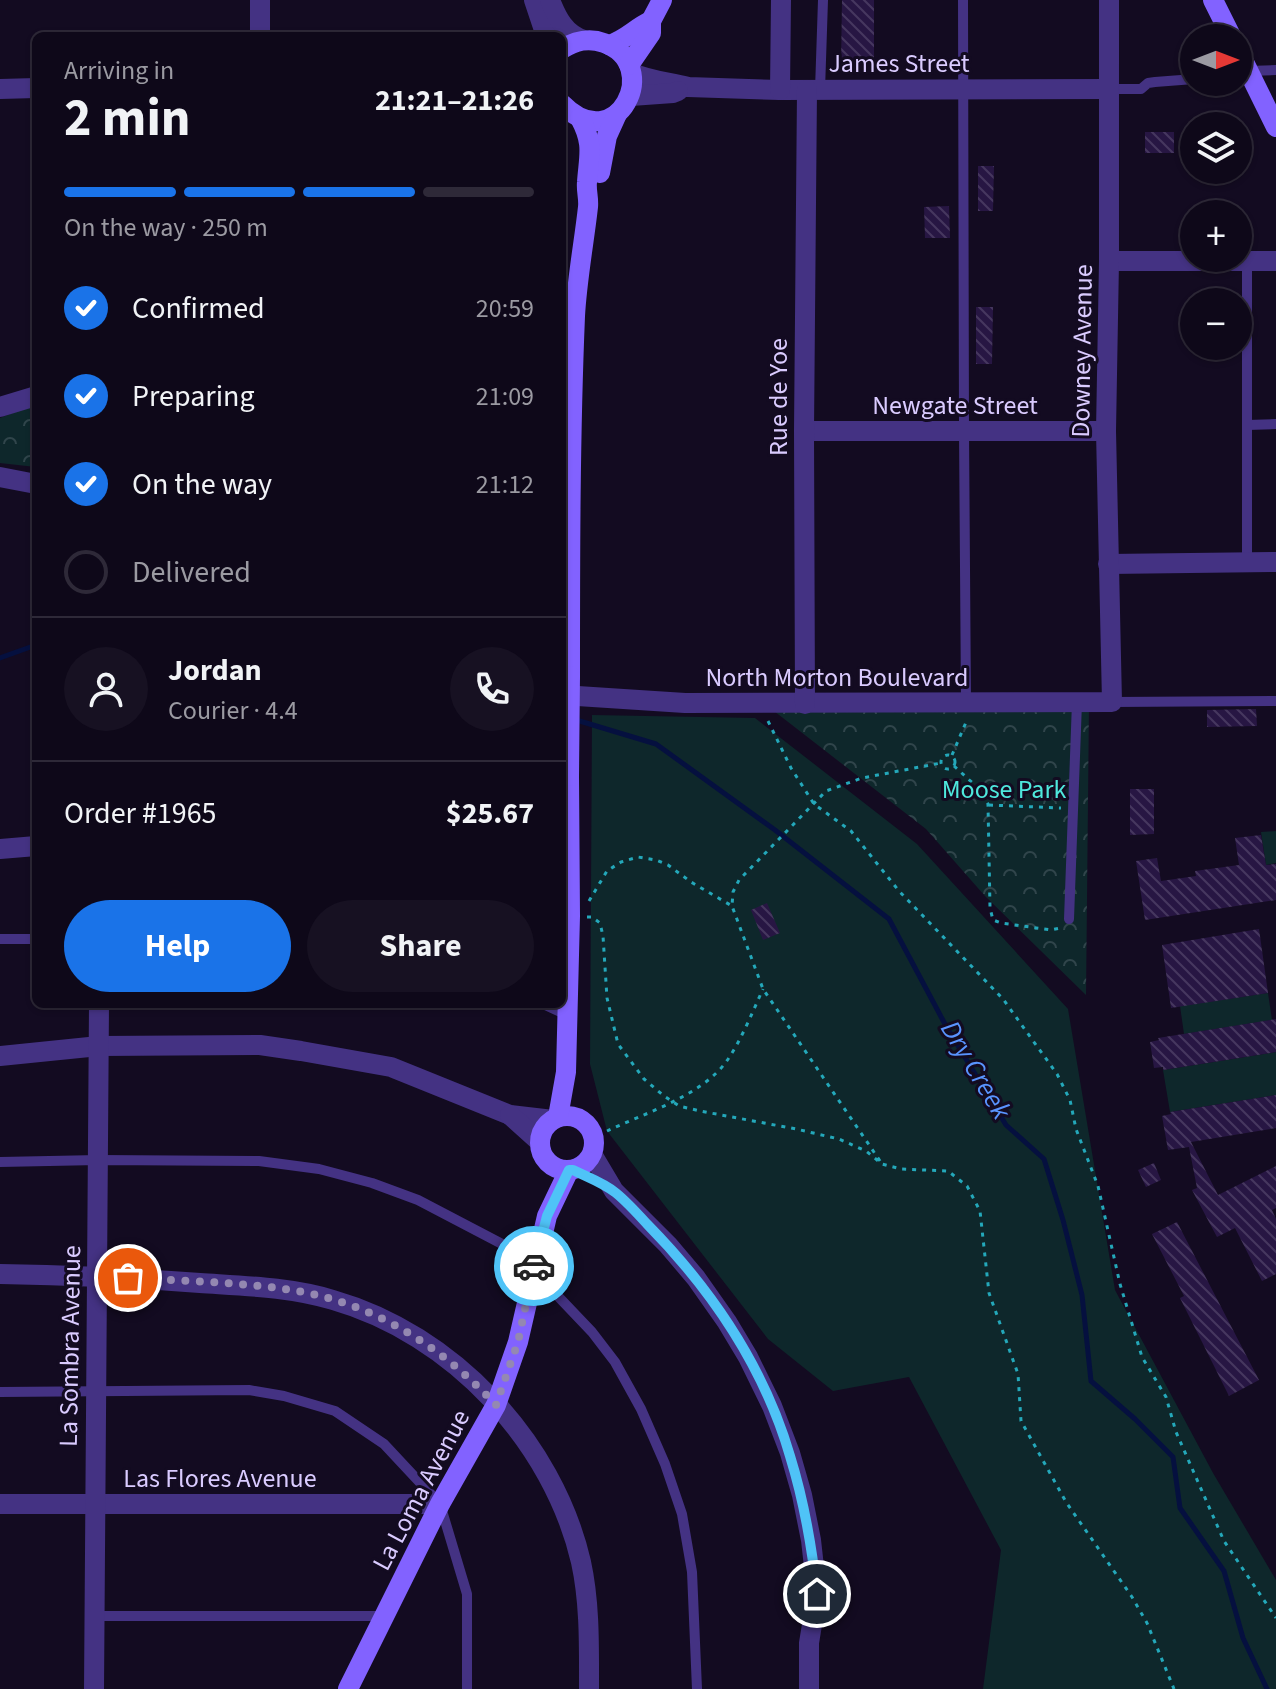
<!DOCTYPE html>
<meta charset="utf-8">
<style>
body{margin:0;font-family:"Source Sans 3",sans-serif;background:#171122;color:#f1f3f6;height:100vh;display:flex;flex-direction:column;font-size:30px;white-space:nowrap}
*{box-sizing:border-box;margin:0}
p{font-size:26px;color:#9b9aa2}
.icon{flex:none;width:44px;height:44px;fill:none;stroke:currentColor;stroke-width:2;stroke-linecap:round;stroke-linejoin:round}
.map{position:relative;flex:1;overflow:hidden}
.drawer{position:absolute;left:32px;top:32px;width:534px;height:976px;display:flex;flex-direction:column;background:#0e0819;border-radius:12px;box-shadow:0 2px 6px #0004,0 0 0 2px #2e2938}
.drawer>*{flex:none}
.needle{width:52px;rotate:90deg}
.buttons{position:absolute;left:1180px;top:24px;display:grid;gap:16px}
.buttons a{display:grid;place-items:center;width:72px;height:72px;border-radius:50%;background:#0e0819;box-shadow:0 2px 6px #0004,0 0 0 2px #2e2938;font-size:40px}
.pin{position:absolute;display:grid;place-items:center;width:68px;height:68px;color:#fff;margin:-34px;border:4px solid #fff;border-radius:50%;box-shadow:0 2px 8px #0007}
.courier{position:absolute;display:grid;place-items:center;width:80px;height:80px;margin:-40px;border:6px solid #4fc3f7;border-radius:50%;background:#fff;color:#222;box-shadow:0 2px 10px #0007}
.head em{font-style:normal;font-weight:700}
.head div{display:flex;flex-direction:column-reverse}
.head{display:flex;align-items:center;justify-content:space-between;height:136px;padding:0 32px}
h1{font-size:52px;font-weight:700;line-height:60px}
.bar{display:grid;grid-template-columns:repeat(4,1fr);gap:12px 8px;align-content:center;height:96px;padding:0 32px}
.bar i{height:10px;border-radius:6px;background:#2e2938}
.bar .on{background:#1a73e8}
.bar p{grid-column:span 4}
.line{display:flex;align-items:center;gap:20px;padding:0 32px;border-top:2px solid #2e2938}
.line div{flex:1}
.round{display:grid;place-items:center;flex:none;width:84px;height:84px;border-radius:42px;background:#171122}
ol{padding:0 32px;list-style:none}
li{display:flex;align-items:center;gap:24px;height:88px}
li p{margin-inline-start:auto}
li .icon{padding:8px;border-radius:50%;background:#1a73e8;color:#fff;stroke-width:4}
li:last-child{color:#9b9aa2}
li i{width:44px;height:44px;border:4px solid #2e2938;border-radius:50%}
.action{display:flex;gap:16px;margin-top:auto;padding:16px 32px}
.action a{flex:1;height:92px;border-radius:48px;background:#1a73e8;color:#fff;font-size:32px;font-weight:700;line-height:92px;text-align:center}
.action a+a{background:#171122;color:#f1f3f6}
.map>svg:first-child{display:block}
.grass{fill:#0e272b}
.forest{fill:url(#forest-crowns)}
.lines{fill:none;stroke-linecap:round;stroke-linejoin:round}
.stream{stroke:#05103f;stroke-width:5}
.building{fill:url(#building-back-hatch)}
.path{stroke:#24a8ba;stroke-width:3;stroke-dasharray:4 6;stroke-linecap:butt}
.service{stroke:#443283;stroke-width:10}
.minor{stroke:#443283;stroke-width:20}
.tertiary{stroke:#443283;stroke-width:20}
.secondary{stroke:#8262ff;stroke-width:20}
.secondary-bridge{stroke:#8262ff;stroke-width:20}
.done{stroke:#9488b1;stroke-width:8;stroke-dasharray:0 14.4}
.route{stroke:#4fc3f7;stroke-width:10}
.labels{text-anchor:middle;dominant-baseline:central;stroke-width:6;stroke-linejoin:round;paint-order:stroke}
.street-label{font-size:26px;fill:#dacbff;stroke:#130b21}
.park-label{font-size:26px;fill:#4ee8dd;stroke:#130b21}
.water-label{font-size:28px;font-style:italic;fill:#5994ff;stroke:#130b21}
</style>
<div class="map">
<svg width="1276" height="1689" viewBox="0 0 1276 1689">
<defs>
<pattern id="forest-crowns" width="20" height="18" patternUnits="userSpaceOnUse" patternTransform="scale(2)"><rect width="20" height="18" fill="#0e272b"/><path d="M2 6a3 3 0 1 1 6 0M12 15a3 3 0 1 1 6 0" fill="none" stroke="#30454b"/></pattern>
<pattern id="building-back-hatch" width="6" height="6" patternUnits="userSpaceOnUse" patternTransform="scale(2)"><rect width="6" height="6" fill="#271643"/><path d="M-1 5l2 2M0 0l6 6M5-1l2 2" fill="none" stroke="#46375f"/></pattern>
</defs>
<rect width="100%" height="100%" fill="#130b21"/>
<g class="grass">
<polygon points="592,715 755,718 917,844 1068,1009 1115,1290 1213,1473 1276,1580 1276,1689 983,1689 1001,1550 909,1377 833,1391 768,1339 607,1131 590,1064"/>
<polygon points="1276,831 1276,863 1266,865 1261,832"/>
<polygon points="1268,993 1272,1020 1184,1034 1180,1006"/>
<polygon points="1276,1052 1276,1095 1170,1112 1163,1070"/>
</g>
<g class="forest">
<polygon points="36,404 36,467 0,463 0,418"/>
<polygon points="1089,702 1086,995 985,896 926,829 765,704"/>
</g>
<g class="lines">
<g class="stream">
<polyline points="0,658 36,645"/>
<polyline points="573,719 656,744 775,830 889,919 946,1026 1006,1125 1044,1159 1063,1220 1082,1295 1091,1381 1135,1419 1173,1457 1180,1508 1224,1571 1243,1638 1267,1689"/>
</g>
</g>
<g class="building">
<polygon points="842,0 874,0 874,66 841,66"/>
<rect x="1145" y="132" width="29" height="21"/>
<polygon points="978,166 994,166 993,211 978,211"/>
<polygon points="949,206 950,238 925,238 924,207"/>
<polygon points="976,307 993,307 992,364 976,364"/>
<polygon points="1256,709 1257,726 1207,727 1207,710"/>
<polygon points="1130,789 1154,789 1154,834 1130,835"/>
<polygon points="1261,835 1266,865 1276,864 1276,900 1145,920 1136,861 1157,858 1161,881 1196,876 1195,871 1239,865 1235,838"/>
<polygon points="767,903 780,933 763,940 751,910"/>
<polygon points="1259,929 1268,993 1171,1008 1162,945"/>
<polygon points="1276,1019 1276,1052 1163,1070 1163,1067 1154,1068 1150,1042 1159,1040 1158,1038"/>
<polygon points="1276,1095 1276,1128 1191,1142 1218,1195 1276,1166 1276,1208 1272,1210 1276,1219 1276,1274 1262,1281 1235,1228 1217,1237 1192,1190 1197,1188 1189,1147 1168,1150 1162,1116 1171,1114 1170,1112"/>
<polygon points="1154,1163 1161,1180 1146,1187 1138,1170"/>
<polygon points="1177,1222 1259,1380 1229,1396 1180,1298 1184,1296 1152,1234"/>
</g>
<g class="lines">
<g class="path">
<polyline points="768,721 791,768 814,804 851,831 899,891 1003,999 1057,1074 1070,1100 1076,1129 1098,1186 1120,1284 1142,1357 1166,1397 1176,1432 1224,1541 1276,1618"/>
<circle cx="948" cy="762" r="7"/>
<polyline points="952,755 967,720"/>
<polyline points="954,766 977,787 988,804 990,908 993,920 1001,923 1051,930 1060,928"/>
<polyline points="989,805 1061,808"/>
<polyline points="589,901 607,871 621,862 638,857 656,860 668,865 691,882 732,906"/>
<polyline points="587,917 592,917 600,923 603,936 607,998 618,1044 644,1079 664,1096 679,1106 700,1111 796,1129 839,1139 866,1151 882,1164 901,1169 948,1171 967,1186 980,1211 989,1293 1018,1374 1021,1421 1066,1502 1132,1597 1147,1623 1174,1689"/>
<path d="M 607,1131 C 645,1113 701,1096 726,1062 C 741,1041 752,1013 763,989"/>
<polyline points="880,1161 763,989 732,906 733,892 739,880 826,791 862,778 941,763"/>
</g>
<g class="service">
<polyline points="963,0 964,431 966,703"/>
<polyline points="1248,71 1276,70"/>
<polyline points="1110,89 1141,89 1148,83 1155,82 1194,79"/>
<polyline points="820,90 823,0"/>
<polyline points="1247,425 1276,424"/>
<polyline points="1247,562 1247,261"/>
<polyline points="1112,702 1276,701"/>
<polyline points="1069,919 1077,702"/>
<polyline points="0,939 36,939"/>
<polyline points="543,1004 567,1015"/>
<polyline points="0,1162 98,1160 259,1161 319,1169 372,1183 418,1200 504,1245 533,1270 592,1332 615,1362 641,1409 665,1464 682,1514 692,1572 697,1689"/>
<polyline points="0,1392 249,1390 284,1396 335,1411 384,1444 440,1504 467,1594 467,1689"/>
<polyline points="94,1616 385,1616"/>
</g>
<g class="minor">
<polyline points="260,0 260,36"/>
<polyline points="534,0 546,36"/>
<path d="M 550,0 C 557,18 565,34 584,40"/>
<path d="M 632,73 C 650,81 669,82 688,87 L 780,90 L 1110,89"/>
<polyline points="0,89 36,88"/>
<polyline points="780,90 781,0"/>
<polyline points="631,96 673,93 678,91"/>
<polyline points="1109,261 1276,261"/>
<polyline points="0,407 36,396"/>
<polyline points="804,431 1106,431"/>
<polyline points="0,477 36,484"/>
<polyline points="1108,564 1276,562"/>
<polyline points="562,695 685,703 1112,702 1106,431 1109,261 1109,0"/>
<polyline points="805,704 804,431 807,90"/>
<polyline points="0,849 36,846"/>
<polyline points="0,1056 99,1046 260,1045 301,1051 391,1067 510,1115 553,1120"/>
<polyline points="510,1115 540,1142"/>
<path d="M 0,1274 C 67,1275 134,1278 200,1283 C 245,1286 290,1287 333,1300 C 452,1334 553,1441 581,1562 C 590,1603 589,1647 589,1689"/>
<polyline points="0,1504 440,1504"/>
<polyline points="94,1689 99,1004"/>
</g>
<polyline class="tertiary" points="592,1154 614,1191 668,1245 696,1278 727,1322 748,1357 772,1406 790,1453 802,1495 811,1540 817,1594 809,1643 809,1689"/>
<g class="secondary">
<polyline points="1213,0 1232,38"/>
<path d="M 609,45 C 626,40 635,28 651,21"/>
<path d="M 562,49 C 575,41 588,37 604,43 C 664,64 617,160 562,104"/>
<polyline points="1238,50 1276,127"/>
<polyline points="629,65 651,33 651,21 662,0"/>
<polyline points="600,173 607,136 617,114"/>
<path d="M 570,676 C 570,556 570,436 575,316 C 577,279 584,243 588,207 C 589,198 586,191 587,182 C 589,155 594,144 580,118"/>
<circle cx="567" cy="1143" r="27"/>
<polyline points="558,1117 566,1072 570,916 569,776"/>
<polyline points="348,1689 440,1504 496,1405 518,1342 547,1216 569,1170"/>
</g>
<polyline class="secondary-bridge" points="569,776 570,676"/>
</g>
<g class="lines">
<path class="done" d="M 128,1278 C 182,1281 239,1282 292,1290 C 373,1303 441,1346 496,1405 L 518,1342 L 534,1266"/>
<path class="route" d="M 534,1266 L 547,1216 L 569,1170 L 573,1170 C 587,1177 604,1183 616,1193 C 627,1202 637,1213 647,1224 C 711,1289 764,1367 790,1456 C 804,1501 812,1547 817,1594"/>
</g>
<g class="labels">
<g class="street-label">
<text x="899" y="63">James Street</text>
<text transform="translate(1082 351) rotate(-89)">Downey Avenue</text>
<text transform="translate(778 397) rotate(-90)">Rue de Yoe</text>
<text x="955" y="405">Newgate Street</text>
<text x="837" y="677">North Morton Boulevard</text>
<text transform="translate(70 1346) rotate(-89)">La Sombra Avenue</text>
<text x="220" y="1478">Las Flores Avenue</text>
<text transform="translate(421 1490) rotate(-62)">La Loma Avenue</text>
</g>
<g class="park-label">
<text x="1004" y="789">Moose Park</text>
</g>
<g class="water-label">
<text transform="translate(976 1070) rotate(59)">Dry Creek</text>
</g>
</g>
</svg>
<div class="buttons">
<a><svg class="needle" viewBox="-14 -14 28 28"><path d="M0-13l5 13h-10z" fill="#e53935"/><path d="M0 13l5-13h-10z" fill="#9b9aa2"/></svg></a>
<a><svg class="icon" aria-label="layers" viewBox="0 0 24 24"><path d="M12 4l9 5-9 5-9-5zM3 14l9 5 9-5"/></svg></a>
<a>+</a>
<a>−</a>
</div>
<div class="pin" style="left:128px;top:1278px;background:#ea580c"><svg class="icon" aria-label="bag" viewBox="0 0 24 24"><path d="M5 8h14l-1 12H6zM9 8a3 3 0 0 1 6 0"/></svg></div>
<div class="pin" style="left:817px;top:1594px;background:#1f2937"><svg class="icon" aria-label="home" viewBox="0 0 24 24"><path d="M3 11l9-7 9 7M6 9v11h12V9"/></svg></div>
<div class="courier" style="left:534px;top:1266px"><svg class="icon" aria-label="car" viewBox="0 0 24 24"><path d="M5 17H2v-5l4-1 3-4h7l3 4 3 1v5h-3M9 17h6M6 11h13"/><circle cx="7" cy="17" r="2"/><circle cx="17" cy="17" r="2"/></svg></div>
<section class="drawer">
<div class="head"><div><h1>2 min</h1><p>Arriving in</p></div><em>21:21–21:26</em></div>
<div class="bar"><i class="on"></i><i class="on"></i><i class="on"></i><i></i><p>On the way · 250 m</p></div>
<ol>
<li><svg class="icon" aria-label="check" viewBox="0 0 24 24"><path d="M5 12l5 5 9-10"/></svg>Confirmed<p>20:59</p></li>
<li><svg class="icon" aria-label="check" viewBox="0 0 24 24"><path d="M5 12l5 5 9-10"/></svg>Preparing<p>21:09</p></li>
<li><svg class="icon" aria-label="check" viewBox="0 0 24 24"><path d="M5 12l5 5 9-10"/></svg>On the way<p>21:12</p></li>
<li><i></i>Delivered</li>
</ol>
<div class="line" style="height:144px"><a class="round"><svg class="icon" aria-label="person" viewBox="0 0 24 24"><circle cx="12" cy="8" r="4"/><path d="M4 21q1-7 8-7t8 7"/></svg></a><div><b>Jordan</b><p>Courier · 4.4</p></div><a class="round"><svg class="icon" aria-label="phone" viewBox="0 0 24 24"><path d="M5 4h4l2 5-3 2q2 4 5 5l2-3 5 2v4C11 20 4 13 5 4z"/></svg></a></div>
<div class="line" style="height:104px"><div>Order #1965</div><b>$25.67</b></div>
<div class="action"><a>Help</a><a>Share</a></div>
</section>
</div>
